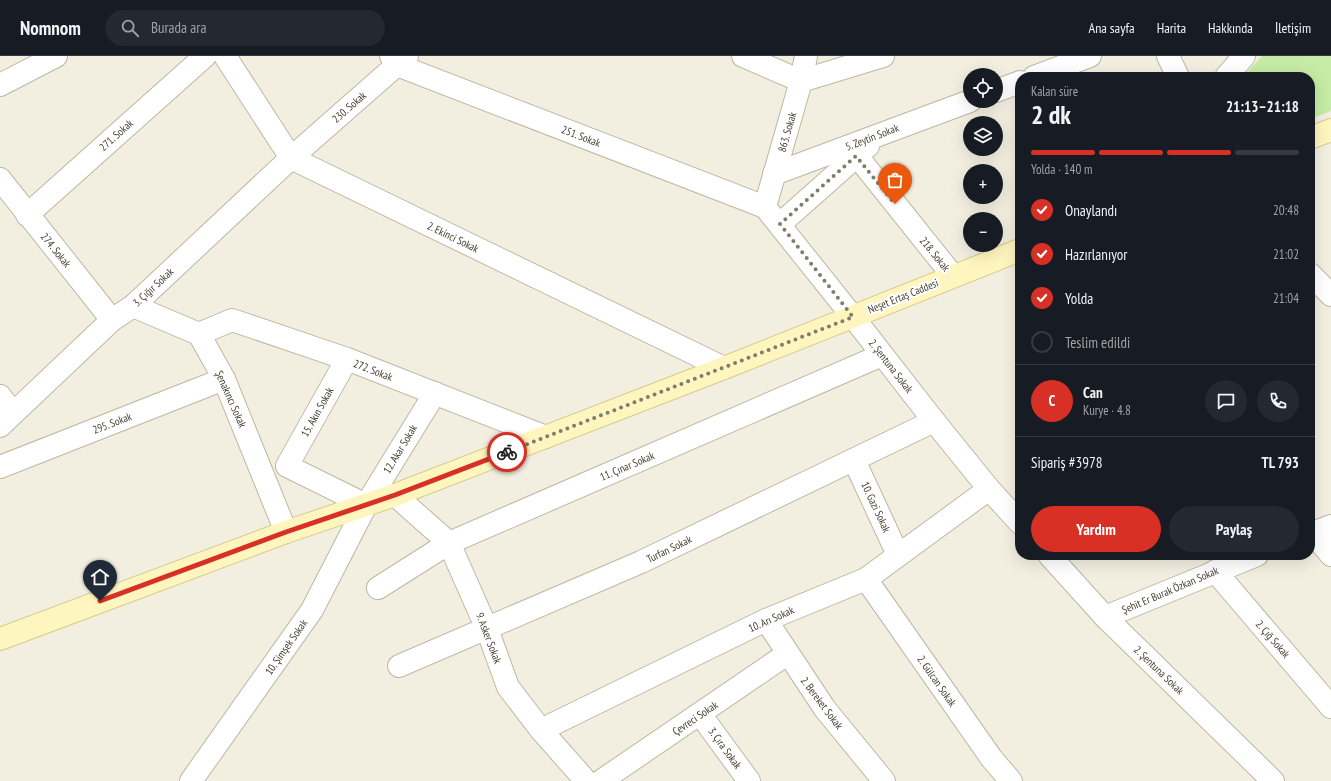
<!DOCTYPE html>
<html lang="tr">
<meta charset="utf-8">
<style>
body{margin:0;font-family:"PT Sans Narrow",sans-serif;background:#242831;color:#f1f3f6;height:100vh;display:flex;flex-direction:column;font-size:15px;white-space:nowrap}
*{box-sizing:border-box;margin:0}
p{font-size:13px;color:#9ea1a6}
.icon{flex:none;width:22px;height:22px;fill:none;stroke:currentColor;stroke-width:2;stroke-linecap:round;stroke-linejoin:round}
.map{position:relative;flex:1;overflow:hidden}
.details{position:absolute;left:1015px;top:16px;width:300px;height:488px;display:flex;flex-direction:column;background:#171b24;border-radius:16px;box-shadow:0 4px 16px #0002}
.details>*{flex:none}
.controls{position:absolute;left:963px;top:12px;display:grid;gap:8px}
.controls a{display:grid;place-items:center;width:40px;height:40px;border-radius:50%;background:#171b24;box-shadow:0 4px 16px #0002;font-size:20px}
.pin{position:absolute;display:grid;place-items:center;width:34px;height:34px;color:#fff;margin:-41px -17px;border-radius:50% 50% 50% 0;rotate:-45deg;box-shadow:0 0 4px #0007}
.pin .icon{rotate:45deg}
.courier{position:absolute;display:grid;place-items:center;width:40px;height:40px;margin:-20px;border:3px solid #d93025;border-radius:50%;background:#fff;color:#222;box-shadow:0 1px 5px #0007}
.summary em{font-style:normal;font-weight:700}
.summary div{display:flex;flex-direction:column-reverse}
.summary{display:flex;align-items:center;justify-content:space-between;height:68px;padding:0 16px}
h1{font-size:26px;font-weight:700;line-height:30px}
.bar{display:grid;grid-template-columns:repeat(4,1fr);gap:6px 4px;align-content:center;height:48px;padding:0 16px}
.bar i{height:5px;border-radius:3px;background:#363941}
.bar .on{background:#d93025}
.bar p{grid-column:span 4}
.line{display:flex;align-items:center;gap:10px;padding:0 16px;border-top:1px solid #363941}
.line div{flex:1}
.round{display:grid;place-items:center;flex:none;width:42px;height:42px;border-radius:21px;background:#242831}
ol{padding:0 16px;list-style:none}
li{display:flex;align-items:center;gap:12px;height:44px}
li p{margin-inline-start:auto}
li .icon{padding:4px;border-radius:50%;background:#d93025;color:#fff;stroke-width:4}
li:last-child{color:#9ea1a6}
li i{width:22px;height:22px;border:2px solid #363941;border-radius:50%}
.cta{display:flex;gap:8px;margin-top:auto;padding:8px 16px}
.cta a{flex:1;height:46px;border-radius:24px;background:#d93025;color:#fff;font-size:16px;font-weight:700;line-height:46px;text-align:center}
.cta a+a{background:#242831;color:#f1f3f6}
header{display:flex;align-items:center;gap:24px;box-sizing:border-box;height:56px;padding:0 20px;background:#171b24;border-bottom:1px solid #363941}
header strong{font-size:19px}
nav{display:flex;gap:22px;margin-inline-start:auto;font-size:14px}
.search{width:280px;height:36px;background:#242831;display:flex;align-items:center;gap:10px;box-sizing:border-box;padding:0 14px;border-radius:22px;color:#9ea1a6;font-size:15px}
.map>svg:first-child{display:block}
.green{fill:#c5eba5}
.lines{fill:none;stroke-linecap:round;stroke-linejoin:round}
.street-casing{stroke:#beb7a3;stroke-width:24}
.secondary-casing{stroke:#d6ca8c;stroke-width:24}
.street{stroke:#fff;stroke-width:22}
.secondary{stroke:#fff5be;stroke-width:22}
.done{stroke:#817c6f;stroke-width:4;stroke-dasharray:0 7.2}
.route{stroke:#d93025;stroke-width:5}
.labels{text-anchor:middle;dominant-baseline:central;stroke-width:4;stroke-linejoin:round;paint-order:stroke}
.street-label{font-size:11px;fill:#443e31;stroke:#fff}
</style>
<header>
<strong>Nomnom</strong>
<div class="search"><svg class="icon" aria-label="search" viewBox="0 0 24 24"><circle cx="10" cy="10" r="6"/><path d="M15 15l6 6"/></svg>Burada ara</div>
<nav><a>Ana sayfa</a><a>Harita</a><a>Hakkında</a><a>İletişim</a></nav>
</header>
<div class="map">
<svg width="1331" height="725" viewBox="0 0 1331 725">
<rect width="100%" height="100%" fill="#f2efe1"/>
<polygon class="green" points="1262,0 1331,0 1331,55 1310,63 1310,21 1243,21"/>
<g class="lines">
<defs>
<g id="street">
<polyline points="225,0 291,102 724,312"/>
<polyline points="391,0 397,9 765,151 853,261 934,365 989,433 1020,467"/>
<polyline points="743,0 801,25 883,0"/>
<polyline points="1168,0 1178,21"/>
<polyline points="1034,21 1090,0"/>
<polyline points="1226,21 1244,0"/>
<polyline points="0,29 56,0"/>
<polyline points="996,35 1020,26"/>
<polyline points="857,100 953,220"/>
<polyline points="774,118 970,45"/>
<polyline points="0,123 112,264"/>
<polyline points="765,151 801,25 806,0"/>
<polyline points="27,159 205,0"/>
<polyline points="780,168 868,90"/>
<polyline points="1310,218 1331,239"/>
<polyline points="133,250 199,278 224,323 286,476"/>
<polyline points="199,278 232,264 347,303 546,381"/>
<polyline points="347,303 287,410 366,449"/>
<polyline points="0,340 13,357"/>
<polyline points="0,370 112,264 133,250 291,102 407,0"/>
<polyline points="854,404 898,499"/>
<polyline points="0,411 224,323"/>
<polyline points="395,439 449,487 487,573 508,631 541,674 586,725"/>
<polyline points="1313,477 1331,499"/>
<polyline points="1310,478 1331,470"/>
<polyline points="1049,499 1105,561 1273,725"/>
<polyline points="1215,515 1331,651"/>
<polyline points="866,523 992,703 1011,725"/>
<polyline points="378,532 449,487 882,299"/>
<polyline points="1105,561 1257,499"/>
<polyline points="766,564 825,653 884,725"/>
<polyline points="399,610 641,506 934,365"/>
<polyline points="700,658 749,725"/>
<polyline points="541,674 766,564 866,523 989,433"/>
<polyline points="191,725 312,554 366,449 435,337"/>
<polyline points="601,725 787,598"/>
</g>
<g id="secondary">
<polyline points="1310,82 1331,74"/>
<polyline points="0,583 286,476 395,439 724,312 1020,194"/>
</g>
</defs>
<use href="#street" class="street-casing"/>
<use href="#secondary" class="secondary-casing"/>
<use href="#street" class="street"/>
<use href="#secondary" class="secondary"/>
</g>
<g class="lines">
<polyline class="done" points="507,396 853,261 780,168 856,100 895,148"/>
<polyline class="route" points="100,545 286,476 395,439 507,396"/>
</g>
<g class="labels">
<g class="street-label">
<text transform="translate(349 51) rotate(-41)">230. Sokak</text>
<text transform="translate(787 76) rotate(-74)">863. Sokak</text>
<text transform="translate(116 79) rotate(-42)">271. Sokak</text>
<text transform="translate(581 80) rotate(21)">251. Sokak</text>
<text transform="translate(872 81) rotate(-21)">5. Zeytin Sokak</text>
<text transform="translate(453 181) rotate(26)">2. Ekinci Sokak</text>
<text transform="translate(56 194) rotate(51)">274. Sokak</text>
<text transform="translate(935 198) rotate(51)">218. Sokak</text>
<text transform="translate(153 231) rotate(-43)">3. Çığır Sokak</text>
<text transform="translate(903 240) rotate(-22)">Neşet Ertaş Caddesi</text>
<text transform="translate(891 310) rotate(52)">2. Şentuna Sokak</text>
<text transform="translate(373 314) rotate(21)">272. Sokak</text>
<text transform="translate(231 343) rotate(66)">Şenakıncı Sokak</text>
<text transform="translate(317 356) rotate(-61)">15. Akın Sokak</text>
<text transform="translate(112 367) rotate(-21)">295. Sokak</text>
<text transform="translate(400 393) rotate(-59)">12. Akar Sokak</text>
<text transform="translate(627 410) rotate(-23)">11. Çınar Sokak</text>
<text transform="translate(876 451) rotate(65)">10. Gazi Sokak</text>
<text transform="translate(669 493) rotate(-26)">Turfan Sokak</text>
<text transform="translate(1170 534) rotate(-23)">Şehit Er Burak Özkan Sokak</text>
<text transform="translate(771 563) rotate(-24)">10. Arı Sokak</text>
<text transform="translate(489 582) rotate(69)">9. Asker Sokak</text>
<text transform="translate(1273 583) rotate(49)">2. Çığ Sokak</text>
<text transform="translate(286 591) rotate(-55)">10. Şimşek Sokak</text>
<text transform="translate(1159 614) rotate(44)">2. Şentuna Sokak</text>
<text transform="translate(937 625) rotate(55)">2. Gülcan Sokak</text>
<text transform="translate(822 647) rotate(53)">2. Bereket Sokak</text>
<text transform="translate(695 662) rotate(-34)">Çevreci Sokak</text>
<text transform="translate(725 692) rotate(54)">3. Çıra Sokak</text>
</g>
</g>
</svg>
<div class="controls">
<a><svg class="icon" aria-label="locate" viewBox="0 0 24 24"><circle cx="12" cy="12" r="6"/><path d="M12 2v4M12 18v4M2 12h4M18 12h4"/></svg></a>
<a><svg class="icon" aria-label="layers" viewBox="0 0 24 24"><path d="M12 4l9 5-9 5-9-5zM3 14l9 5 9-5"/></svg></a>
<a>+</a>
<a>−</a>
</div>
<div class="pin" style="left:895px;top:148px;background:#ea580c"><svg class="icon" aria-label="bag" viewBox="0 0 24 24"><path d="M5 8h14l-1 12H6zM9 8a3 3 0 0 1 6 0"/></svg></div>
<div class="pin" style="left:100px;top:545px;background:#1f2937"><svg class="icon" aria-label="home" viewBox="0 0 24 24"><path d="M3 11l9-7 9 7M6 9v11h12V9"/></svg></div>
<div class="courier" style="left:507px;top:396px"><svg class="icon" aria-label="bike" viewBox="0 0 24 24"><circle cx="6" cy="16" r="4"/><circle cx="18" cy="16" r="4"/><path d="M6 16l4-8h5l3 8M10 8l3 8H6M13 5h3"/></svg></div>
<section class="details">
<div class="summary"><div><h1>2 dk</h1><p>Kalan süre</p></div><em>21:13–21:18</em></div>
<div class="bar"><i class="on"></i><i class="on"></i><i class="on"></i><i></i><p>Yolda · 140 m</p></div>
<ol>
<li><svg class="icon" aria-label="check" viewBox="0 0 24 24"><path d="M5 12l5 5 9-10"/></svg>Onaylandı<p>20:48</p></li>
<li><svg class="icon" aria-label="check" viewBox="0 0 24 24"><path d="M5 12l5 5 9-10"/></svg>Hazırlanıyor<p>21:02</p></li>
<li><svg class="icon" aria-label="check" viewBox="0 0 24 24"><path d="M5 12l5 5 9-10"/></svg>Yolda<p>21:04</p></li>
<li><i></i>Teslim edildi</li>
</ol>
<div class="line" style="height:72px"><b class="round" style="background:#d93025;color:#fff">C</b><div><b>Can</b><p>Kurye · 4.8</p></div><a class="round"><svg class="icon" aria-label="chat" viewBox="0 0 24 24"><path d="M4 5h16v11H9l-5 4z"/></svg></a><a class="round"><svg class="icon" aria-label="phone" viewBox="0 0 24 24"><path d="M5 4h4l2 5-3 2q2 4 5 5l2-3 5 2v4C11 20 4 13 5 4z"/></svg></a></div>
<div class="line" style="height:52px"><div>Sipariş #3978</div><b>TL 793</b></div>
<div class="cta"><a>Yardım</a><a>Paylaş</a></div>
</section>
</div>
